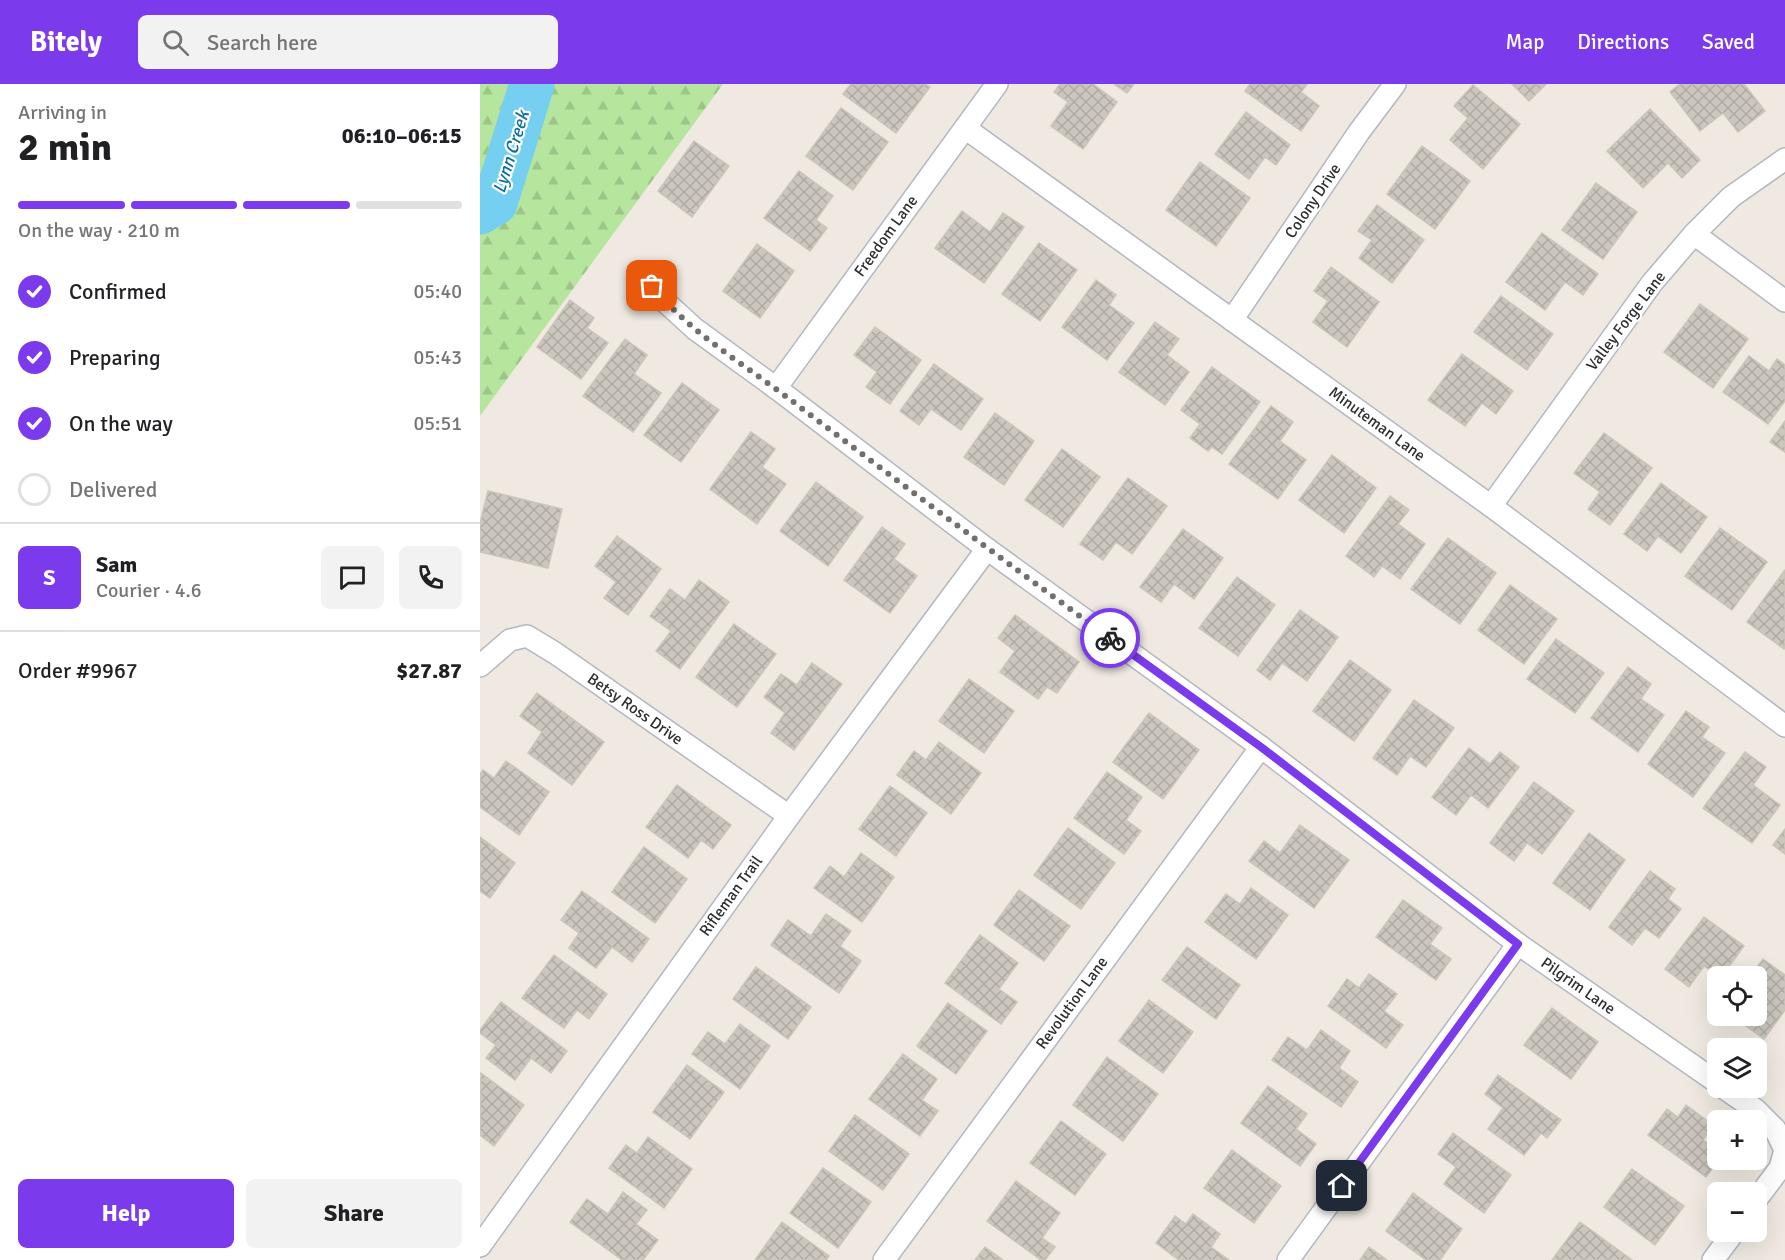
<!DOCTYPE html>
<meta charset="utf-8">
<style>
body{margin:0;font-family:Signika,sans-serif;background:#f2f2f2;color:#202124;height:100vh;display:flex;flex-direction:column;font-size:22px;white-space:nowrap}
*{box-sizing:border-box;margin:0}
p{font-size:20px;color:#757577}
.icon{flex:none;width:33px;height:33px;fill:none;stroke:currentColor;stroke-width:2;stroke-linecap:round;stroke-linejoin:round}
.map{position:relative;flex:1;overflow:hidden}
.sheet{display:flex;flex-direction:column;background:#fff;width:480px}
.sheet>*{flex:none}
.controls{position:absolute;left:1227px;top:882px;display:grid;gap:12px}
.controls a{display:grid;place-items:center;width:60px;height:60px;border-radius:9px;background:#fff;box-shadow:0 6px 24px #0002;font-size:30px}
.pin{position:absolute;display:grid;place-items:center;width:51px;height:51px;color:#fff;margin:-26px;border-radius:12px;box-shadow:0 3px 9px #0006}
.courier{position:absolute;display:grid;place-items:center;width:60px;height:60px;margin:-30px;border:4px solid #7c3aed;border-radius:50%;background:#fff;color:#222;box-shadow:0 2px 8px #0007}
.headline em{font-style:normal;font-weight:700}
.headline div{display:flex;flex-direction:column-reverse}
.headline{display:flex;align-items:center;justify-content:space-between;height:102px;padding:0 18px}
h1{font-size:39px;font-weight:700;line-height:45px}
.bar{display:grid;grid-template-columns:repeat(4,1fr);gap:9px 6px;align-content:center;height:72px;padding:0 18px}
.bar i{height:8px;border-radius:4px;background:#e0e0e0}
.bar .on{background:#7c3aed}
.bar p{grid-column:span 4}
.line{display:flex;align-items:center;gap:15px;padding:0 18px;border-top:2px solid #e0e0e0}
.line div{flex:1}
.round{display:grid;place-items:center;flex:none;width:63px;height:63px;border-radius:9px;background:#f2f2f2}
ol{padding:0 18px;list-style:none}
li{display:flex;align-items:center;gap:18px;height:66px}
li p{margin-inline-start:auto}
li .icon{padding:6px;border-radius:50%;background:#7c3aed;color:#fff;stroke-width:4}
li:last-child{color:#757577}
li i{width:33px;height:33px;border:3px solid #e0e0e0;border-radius:50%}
.primary-button{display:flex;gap:12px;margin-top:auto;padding:12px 18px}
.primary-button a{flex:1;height:69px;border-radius:9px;background:#7c3aed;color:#fff;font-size:24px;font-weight:700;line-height:69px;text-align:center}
.primary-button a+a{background:#f2f2f2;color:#202124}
header{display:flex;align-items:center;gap:36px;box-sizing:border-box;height:84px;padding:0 30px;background:#7c3aed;color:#fff}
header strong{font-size:28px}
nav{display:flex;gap:33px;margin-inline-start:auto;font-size:21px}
.search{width:420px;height:54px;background:#f2f2f2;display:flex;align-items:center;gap:15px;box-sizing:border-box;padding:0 21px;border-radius:9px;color:#757577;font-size:22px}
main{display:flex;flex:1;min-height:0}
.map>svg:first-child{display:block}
.forest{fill:url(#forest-firs)}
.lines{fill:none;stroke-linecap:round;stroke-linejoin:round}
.river{stroke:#75cff0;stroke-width:45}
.building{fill:url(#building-cross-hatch);stroke:#cbc5ba;stroke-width:1.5}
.street-casing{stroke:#b4b7c1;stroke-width:24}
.street{stroke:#fff;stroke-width:21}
.done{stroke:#726f6d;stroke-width:6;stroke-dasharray:0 10.8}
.route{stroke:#7c3aed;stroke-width:8}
.labels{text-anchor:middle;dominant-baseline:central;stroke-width:4.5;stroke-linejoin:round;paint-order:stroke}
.street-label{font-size:16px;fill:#2e2e2e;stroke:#fff}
.water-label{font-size:18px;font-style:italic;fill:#0d6fa3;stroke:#fff}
</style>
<header>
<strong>Bitely</strong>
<div class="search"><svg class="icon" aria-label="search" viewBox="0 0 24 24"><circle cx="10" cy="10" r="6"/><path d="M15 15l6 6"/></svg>Search here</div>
<nav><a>Map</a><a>Directions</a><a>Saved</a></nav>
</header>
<main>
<section class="sheet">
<div class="headline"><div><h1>2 min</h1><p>Arriving in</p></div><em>06:10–06:15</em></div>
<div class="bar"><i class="on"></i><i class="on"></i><i class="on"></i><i></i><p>On the way · 210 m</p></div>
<ol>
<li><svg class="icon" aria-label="check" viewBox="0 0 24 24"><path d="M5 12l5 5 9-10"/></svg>Confirmed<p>05:40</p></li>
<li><svg class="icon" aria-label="check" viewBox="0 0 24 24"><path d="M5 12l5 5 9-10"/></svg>Preparing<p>05:43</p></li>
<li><svg class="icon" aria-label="check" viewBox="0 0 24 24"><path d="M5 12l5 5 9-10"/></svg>On the way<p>05:51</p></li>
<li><i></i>Delivered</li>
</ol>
<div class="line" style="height:108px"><b class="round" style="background:#7c3aed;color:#fff">S</b><div><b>Sam</b><p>Courier · 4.6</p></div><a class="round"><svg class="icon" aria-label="chat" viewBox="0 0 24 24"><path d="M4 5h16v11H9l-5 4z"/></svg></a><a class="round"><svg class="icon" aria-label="phone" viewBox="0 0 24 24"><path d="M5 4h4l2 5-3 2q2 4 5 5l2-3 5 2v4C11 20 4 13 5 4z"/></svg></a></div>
<div class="line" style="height:78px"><div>Order #9967</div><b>$27.87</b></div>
<div class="primary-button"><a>Help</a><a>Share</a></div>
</section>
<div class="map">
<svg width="1305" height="1176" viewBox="0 0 1305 1176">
<defs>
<pattern id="forest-firs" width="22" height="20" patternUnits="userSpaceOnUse" patternTransform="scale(1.5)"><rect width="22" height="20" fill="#b6e59e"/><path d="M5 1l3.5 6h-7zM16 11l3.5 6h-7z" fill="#9dc588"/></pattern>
<pattern id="building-cross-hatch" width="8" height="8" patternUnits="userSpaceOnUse" patternTransform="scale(1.5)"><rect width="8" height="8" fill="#cbc7bf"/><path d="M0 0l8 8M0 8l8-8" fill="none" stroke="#afaba4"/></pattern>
</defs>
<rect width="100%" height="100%" fill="#efe9e1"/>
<polygon class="forest" points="0,0 243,0 0,332"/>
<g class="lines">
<polyline class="river" points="0,128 15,119 52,0"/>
</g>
<g class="building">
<polygon points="371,0 445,0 450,3 416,49 363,10"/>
<polygon points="580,0 613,0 637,18 603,65 571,42 588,18 574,8"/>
<polygon points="634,0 654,0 647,9"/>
<polygon points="770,0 827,0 821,8 839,22 821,47 765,7"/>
<polygon points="1032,0 1066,0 1049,17"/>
<polygon points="1200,0 1264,0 1285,27 1258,48 1243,29 1220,47 1190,8"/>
<polygon points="993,1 1040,40 1003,85 970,56 988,34 974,22"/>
<polygon points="361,24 408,58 373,106 326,72"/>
<polygon points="1170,25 1220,76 1202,94 1188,79 1163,104 1127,67"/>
<polygon points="766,28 810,61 796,81 785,73 769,95 735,70"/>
<polygon points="214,57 249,82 212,133 178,107"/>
<polygon points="942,62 990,97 955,145 907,110"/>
<polygon points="720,78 770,114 736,162 686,126"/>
<polygon points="319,87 353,112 336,136 347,144 330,167 284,134"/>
<polygon points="1116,99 1157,128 1123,175 1082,146"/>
<polygon points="897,121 944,156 912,199 879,174 892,156 878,147"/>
<polygon points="482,127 510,148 523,129 544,143 504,199 455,164"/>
<polygon points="1062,149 1118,190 1103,211 1085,198 1065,226 1026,198"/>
<polygon points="559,159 597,186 560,237 522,210"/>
<polygon points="277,160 314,187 280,234 243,207"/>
<polygon points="851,183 899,218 867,263 833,238 848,217 834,207"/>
<polygon points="616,196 636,211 629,221 654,239 627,276 582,243"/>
<polygon points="1021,212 1073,250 1047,286 994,248"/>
<polygon points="90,216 114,234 107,244 128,259 101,295 57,263"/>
<polygon points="1220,220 1268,255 1233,304 1184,268"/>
<polygon points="675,238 699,255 687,271 709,288 685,321 639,288"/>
<polygon points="395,243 441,276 410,320 386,303 397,288 374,271"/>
<polygon points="145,255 167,271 154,290 181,309 153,348 103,312"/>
<polygon points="982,270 1033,307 1016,330 1002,319 985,342 948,316"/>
<polygon points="1269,272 1289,287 1297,275 1305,281 1305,317 1288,340 1243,308"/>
<polygon points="454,280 503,315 481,346 451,325 439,341 420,327"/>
<polygon points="732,283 780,318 742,370 732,363 728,367 710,354 720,340 701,326"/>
<polygon points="202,299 239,326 201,378 164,351"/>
<polygon points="791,322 813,338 800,357 826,376 798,415 749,380"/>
<polygon points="515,329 554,357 524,401 484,373"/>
<polygon points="1305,337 1305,368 1290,358"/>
<polygon points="271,348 295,365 282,383 306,400 277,440 230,405"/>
<polygon points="1124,349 1172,384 1130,441 1108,425 1120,408 1094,389"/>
<polygon points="582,365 620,393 583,443 545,416"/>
<polygon points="852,371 896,404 864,449 819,416"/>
<polygon points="648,394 687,422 652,470 636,458 623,476 600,460"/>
<polygon points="336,398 383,433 348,482 300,447"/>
<polygon points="1181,399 1227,433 1201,469 1178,452 1167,467 1144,450"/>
<polygon points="8,407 82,425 68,484 0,468 0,439"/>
<polygon points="910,412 929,426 918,440 945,460 920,495 902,482 894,493 866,472"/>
<polygon points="402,443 425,460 414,475 437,492 410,529 364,496"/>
<polygon points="1240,444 1287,478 1252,526 1205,492"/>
<polygon points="703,445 743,474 714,515 694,500 681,518 660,503"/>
<polygon points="137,452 181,485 148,531 124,514 136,498 115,482"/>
<polygon points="968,454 1016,489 980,540 931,505"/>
<polygon points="1305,486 1305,564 1304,565 1267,538"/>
<polygon points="757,493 795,521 758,572 719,544"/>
<polygon points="219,496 249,518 200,585 176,567 191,547 170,532 190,505 205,516"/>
<polygon points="1030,501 1077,535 1044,580 998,546"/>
<polygon points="820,526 858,553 827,597 802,579 790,596 777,586"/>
<polygon points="535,531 599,578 577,609 567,603 558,615 520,588 535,567 518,554"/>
<polygon points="254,540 296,570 257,623 216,593"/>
<polygon points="1076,555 1124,589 1095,629 1047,595"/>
<polygon points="870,576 911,606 874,657 833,627"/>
<polygon points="332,579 362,600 314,666 291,649 305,629 284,613 301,590 317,601"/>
<polygon points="1148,583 1171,600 1161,615 1184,631 1158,668 1111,634"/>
<polygon points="489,595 534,627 504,669 459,637"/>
<polygon points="57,609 124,658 92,701 48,669 62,648 40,632"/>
<polygon points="934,616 974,644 946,683 930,672 917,691 893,674"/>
<polygon points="1206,627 1229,643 1222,653 1245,669 1213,713 1168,680"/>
<polygon points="669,629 719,666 683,715 633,678"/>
<polygon points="459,658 501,689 471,730 417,691 434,667 446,676"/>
<polygon points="989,664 1010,680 1020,668 1039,683 1008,724 991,711 976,731 952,713"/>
<polygon points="1265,668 1286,683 1273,701 1300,721 1272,759 1223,724"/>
<polygon points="26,677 69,708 39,751 0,723 0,690 3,686 14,694"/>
<polygon points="627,688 662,713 646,736 661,747 644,770 594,734"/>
<polygon points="1054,698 1094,727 1062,770 1047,759 1034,777 1010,759"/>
<polygon points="197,701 251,741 233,765 221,756 208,774 166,743"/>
<polygon points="410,702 447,729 416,772 379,745"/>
<polygon points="820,741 869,776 834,824 769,777 784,757 800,769"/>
<polygon points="588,744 635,779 601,825 554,791"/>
<polygon points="1305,745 1305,770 1293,761"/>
<polygon points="1109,749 1145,776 1110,826 1073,799"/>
<polygon points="0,753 35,779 10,814 0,807"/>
<polygon points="164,763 207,795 175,839 132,808"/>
<polygon points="381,769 414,793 382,838 334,804 350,782 364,793"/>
<polygon points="1170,787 1195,805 1188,815 1201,825 1179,854 1165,844 1152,861 1129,843"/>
<polygon points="771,804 808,831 776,875 725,838 746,810 760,820"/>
<polygon points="539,806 590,842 564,877 514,841"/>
<polygon points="102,807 169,855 152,878 132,863 116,884 89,864 99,849 81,836"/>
<polygon points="923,816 962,844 950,860 971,875 956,896 896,853"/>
<polygon points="346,830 371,847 360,862 381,877 359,909 291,861 308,836 331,852"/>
<polygon points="1224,833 1264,862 1242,892 1239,892 1224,882 1209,903 1185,885"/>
<polygon points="500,851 538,879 519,905 537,918 521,940 465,899"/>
<polygon points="707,863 760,901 736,935 682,896"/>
<polygon points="74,871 127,910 109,935 97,926 84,944 42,914"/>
<polygon points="1283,875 1305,891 1305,926 1284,955 1252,932 1276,932 1276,892 1270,892"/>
<polygon points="276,883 331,923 308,955 253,915"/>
<polygon points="889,890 917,910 904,927 923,941 906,964 848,922 867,895 879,904"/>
<polygon points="669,916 713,948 683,989 639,957"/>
<polygon points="21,918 87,967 71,989 51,974 35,996 6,974 16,961 0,949 0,946"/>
<polygon points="468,919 507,947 476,990 437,962"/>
<polygon points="1072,924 1118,958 1091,995 1044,961"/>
<polygon points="260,940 290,962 260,1005 212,970 228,948 245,960"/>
<polygon points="841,946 870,967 859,984 878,998 861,1023 792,976 808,953 827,966"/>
<polygon points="423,970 457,995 442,1016 458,1027 440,1052 389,1015"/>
<polygon points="627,973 678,1010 643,1057 593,1021"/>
<polygon points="207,981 244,1008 210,1055 173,1028"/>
<polygon points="1,989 44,1021 14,1062 0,1051"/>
<polygon points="1018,991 1081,1036 1067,1054 1061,1049 1044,1071 1008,1045 1023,1024 1005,1010"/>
<polygon points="788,1002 827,1030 816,1045 836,1060 820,1082 761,1039"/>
<polygon points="1206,1021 1233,1041 1223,1056 1238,1067 1238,1076 1239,1076 1226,1093 1168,1051 1187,1025 1198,1033"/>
<polygon points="375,1031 429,1070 403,1106 349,1067"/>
<polygon points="581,1037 626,1070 595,1111 550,1079"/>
<polygon points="973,1049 1031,1091 1004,1129 964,1100 976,1083 958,1070"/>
<polygon points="168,1053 212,1085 184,1124 129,1084 146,1061 157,1069"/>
<polygon points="752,1066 801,1102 774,1139 724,1104"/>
<polygon points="343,1084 391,1118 358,1164 310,1129"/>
<polygon points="1152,1085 1204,1122 1175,1161 1124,1123"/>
<polygon points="536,1097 580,1129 562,1154 575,1163 565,1176 561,1176 507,1137"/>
<polygon points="143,1108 167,1126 156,1140 178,1156 163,1176 142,1176 90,1138 107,1115 128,1130"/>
<polygon points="933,1109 982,1145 960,1176 946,1176 906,1147"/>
<polygon points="713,1130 740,1150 731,1163 749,1176 699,1176 676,1159 695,1132 706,1140"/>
<polygon points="302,1138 349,1172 346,1176 275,1176"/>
<polygon points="1100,1138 1152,1176 1072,1176"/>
<polygon points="505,1163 523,1176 495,1176"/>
<polygon points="889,1163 907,1176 880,1176"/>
</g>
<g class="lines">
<defs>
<g id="street">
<polyline points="485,44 1011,422 1305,642"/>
<polyline points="1214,150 1305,217"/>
<polyline points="163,190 181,214 215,245 296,304 507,465 781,663 1038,860 1238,999"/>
<polyline points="752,236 879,48 915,0"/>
<polyline points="296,304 517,0"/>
<polyline points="1011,422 1172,199 1214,150 1251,113 1305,75"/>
<polyline points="0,582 30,556 47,552 75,569 309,732"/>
<polyline points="1244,1004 1276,1026 1295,1045 1305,1066 1300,1084 1276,1116"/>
<polyline points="0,1162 309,732 507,465"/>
<polyline points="404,1176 781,663"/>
<polyline points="808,1176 1038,860"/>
<polyline points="1233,1176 1254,1148"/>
</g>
</defs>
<use href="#street" class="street-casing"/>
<use href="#street" class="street"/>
</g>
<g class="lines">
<path class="done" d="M 172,202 C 211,250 267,282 316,320 C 420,399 524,477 630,554"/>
<polyline class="route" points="630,554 781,663 1038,860 862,1102"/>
</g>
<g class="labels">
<g class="street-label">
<text transform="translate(833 117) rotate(-56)">Colony Drive</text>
<text transform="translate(406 152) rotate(-54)">Freedom Lane</text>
<text transform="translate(1146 237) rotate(-53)">Valley Forge Lane</text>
<text transform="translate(897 340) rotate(36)">Minuteman Lane</text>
<text transform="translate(155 625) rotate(35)">Betsy Ross Drive</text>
<text transform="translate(251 812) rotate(-54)">Rifleman Trail</text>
<text transform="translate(1098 902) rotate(35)">Pilgrim Lane</text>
<text transform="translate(592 919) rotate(-54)">Revolution Lane</text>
</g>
<g class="water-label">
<text transform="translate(31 68) rotate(-73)">Lynn Creek</text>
</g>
</g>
</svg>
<div class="controls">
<a><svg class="icon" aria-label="locate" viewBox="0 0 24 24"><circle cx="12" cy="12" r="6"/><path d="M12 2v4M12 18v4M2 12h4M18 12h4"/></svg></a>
<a><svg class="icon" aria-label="layers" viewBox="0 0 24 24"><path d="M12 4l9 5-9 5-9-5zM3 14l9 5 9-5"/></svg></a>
<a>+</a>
<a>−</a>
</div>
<div class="pin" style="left:172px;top:202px;background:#ea580c"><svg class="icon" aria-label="bag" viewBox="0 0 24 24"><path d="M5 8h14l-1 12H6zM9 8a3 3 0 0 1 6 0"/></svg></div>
<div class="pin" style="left:862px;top:1102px;background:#1f2937"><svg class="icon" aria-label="home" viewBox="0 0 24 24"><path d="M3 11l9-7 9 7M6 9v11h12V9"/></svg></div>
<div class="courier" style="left:630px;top:554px"><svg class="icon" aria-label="bike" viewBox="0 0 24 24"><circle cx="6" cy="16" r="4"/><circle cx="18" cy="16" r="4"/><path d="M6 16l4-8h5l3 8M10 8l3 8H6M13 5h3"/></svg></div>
</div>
</main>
